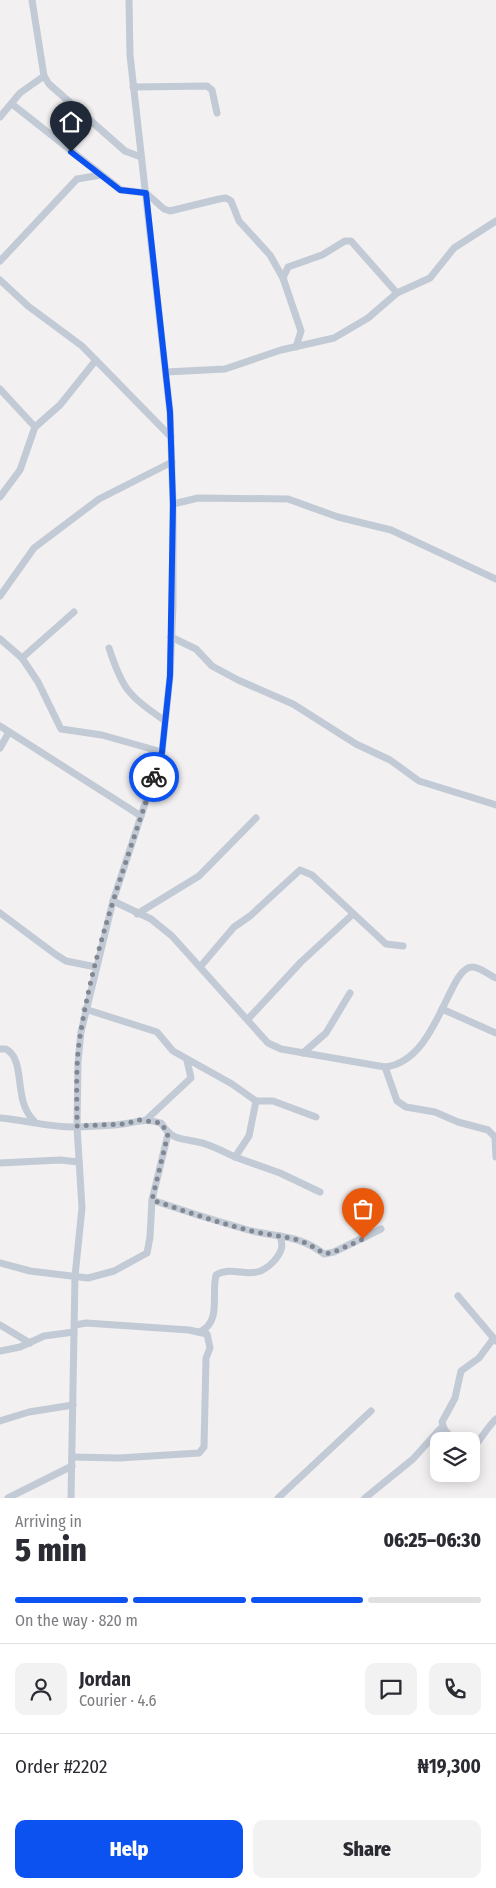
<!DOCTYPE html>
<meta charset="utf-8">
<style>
body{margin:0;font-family:"Fira Sans Condensed",sans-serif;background:#f2f2f3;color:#2b2b33;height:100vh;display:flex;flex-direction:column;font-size:19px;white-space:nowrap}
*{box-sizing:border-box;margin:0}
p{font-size:16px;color:#7c7c81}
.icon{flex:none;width:28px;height:28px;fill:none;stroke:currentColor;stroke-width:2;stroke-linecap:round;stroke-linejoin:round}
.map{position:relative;height:1498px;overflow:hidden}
.drawer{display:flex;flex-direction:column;background:#fff;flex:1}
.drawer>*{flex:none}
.controls{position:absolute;left:430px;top:1432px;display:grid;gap:10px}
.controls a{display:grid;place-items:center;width:50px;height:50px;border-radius:10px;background:#fff;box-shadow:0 2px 12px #0003;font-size:25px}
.pin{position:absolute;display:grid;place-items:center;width:42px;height:42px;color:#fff;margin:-51px -21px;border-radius:50% 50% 50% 0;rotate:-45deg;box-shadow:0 0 5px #0007}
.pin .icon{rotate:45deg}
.courier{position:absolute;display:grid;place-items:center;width:50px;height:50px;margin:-25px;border:4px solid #0c52f0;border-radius:50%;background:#fff;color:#222;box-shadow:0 1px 6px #0007}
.headline em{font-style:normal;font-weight:800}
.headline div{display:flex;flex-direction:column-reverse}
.headline{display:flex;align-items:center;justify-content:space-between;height:85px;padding:0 15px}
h1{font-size:32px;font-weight:800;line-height:38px}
.bar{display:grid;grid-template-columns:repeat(4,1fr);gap:8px 5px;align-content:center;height:60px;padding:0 15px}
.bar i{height:6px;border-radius:4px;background:#e1e1e2}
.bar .active{background:#0c52f0}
.bar p{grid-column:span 4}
.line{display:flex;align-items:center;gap:12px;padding:0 15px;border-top:1px solid #e1e1e2}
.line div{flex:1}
.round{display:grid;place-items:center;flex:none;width:52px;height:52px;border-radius:10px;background:#f2f2f3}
.button{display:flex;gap:10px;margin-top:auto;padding:10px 15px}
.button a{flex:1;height:58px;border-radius:10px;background:#0c52f0;color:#fff;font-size:20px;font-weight:800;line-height:58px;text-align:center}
.button a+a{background:#f2f2f3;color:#2b2b33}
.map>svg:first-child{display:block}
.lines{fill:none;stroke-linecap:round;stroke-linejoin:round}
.minor{stroke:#c2cad6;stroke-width:7}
.done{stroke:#828892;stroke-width:5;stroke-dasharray:0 9}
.route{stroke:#0c52f0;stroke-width:6}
</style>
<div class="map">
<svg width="496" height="1498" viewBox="0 0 496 1498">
<rect width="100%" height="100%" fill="#f2f0f0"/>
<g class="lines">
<g class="minor">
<polyline points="32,0 44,76 49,84 125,151 141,157"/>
<polyline points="133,87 207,86 212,90 217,113"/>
<polyline points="12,104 121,190 146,193 164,209 170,211 219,199 226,198 231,201 239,221 270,255 283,278 301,331 296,347"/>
<polyline points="0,117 20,93 44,76"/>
<polyline points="0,261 77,179 101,175"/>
<polyline points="283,278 288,267 322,255 345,241 351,241 397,293"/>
<polyline points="0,280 28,306 82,346 171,437"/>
<polyline points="166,372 225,369 281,350 334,338 368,318 397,293 430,278 454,248 496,221"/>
<polyline points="0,389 35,427"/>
<polyline points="0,497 20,470 35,427 60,405 96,360"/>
<polyline points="173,504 198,498 288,499 338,517 391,530 496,579"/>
<polyline points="0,596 34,548 99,499 172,462"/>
<polyline points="171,637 196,649 212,666 238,680 293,704 356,744 390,760 419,781 496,805"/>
<polyline points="0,639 22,658 38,682 61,729 102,735 162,752"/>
<path d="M 109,648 C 122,688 128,696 164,720"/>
<polyline points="22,658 74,612"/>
<polyline points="0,726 141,816"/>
<polyline points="0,748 9,732"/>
<path d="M 113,901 L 151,919 L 172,936 L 268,1043 L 281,1049 L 385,1067 C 438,1061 448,967 472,967 C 481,967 488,975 496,978"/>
<polyline points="0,913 55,954 66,961 96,967"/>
<polyline points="137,914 199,876 256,818"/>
<polyline points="200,967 234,927 250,916 300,870 312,875 386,944 403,946"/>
<polyline points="85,1009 157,1032 173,1051 232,1084 256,1101 249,1136 235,1157 280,1173 320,1192"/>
<polyline points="442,1009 496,1033"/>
<polyline points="248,1019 301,962 353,914"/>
<path d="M 0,1049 L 6,1049 C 27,1061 12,1099 34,1121"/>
<polyline points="303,1053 326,1033 350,993"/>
<polyline points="385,1067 397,1101 406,1107 435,1112 458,1122 488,1130 495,1137 496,1157"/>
<polyline points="256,1101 273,1101 316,1117"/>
<path d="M 0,1118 C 26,1120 51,1128 77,1127 C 92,1126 108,1126 123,1124 C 139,1122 143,1118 161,1123 C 172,1140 179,1138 198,1142 C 210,1144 224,1152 235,1157"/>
<polyline points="147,1119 191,1078 187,1061"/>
<polyline points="0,1163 60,1160 79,1162"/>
<path d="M 152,1200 C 184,1211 216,1221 248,1230 C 279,1238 298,1234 324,1254 L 334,1252 L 381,1229"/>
<polyline points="0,1263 30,1271 88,1278 114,1271 147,1253 150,1237 152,1200 168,1134"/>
<polyline points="458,1296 496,1341"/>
<polyline points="0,1325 30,1343"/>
<path d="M 199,1332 C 222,1323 211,1295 216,1275 C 236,1263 252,1285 274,1261 C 281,1253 284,1247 280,1236"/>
<polyline points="0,1351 20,1347 44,1336 74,1332"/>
<polyline points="0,1421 29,1412 73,1405"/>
<polyline points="455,1441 444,1429 442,1422 455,1398 461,1371 479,1358 493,1339"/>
<path d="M 471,1449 C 481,1441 486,1428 496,1419"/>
<polyline points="72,1457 119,1458 199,1453 204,1447 206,1358 210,1348 207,1334 189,1330 86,1323 75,1325"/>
<polyline points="8,1498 72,1466"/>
<polyline points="71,1498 75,1276 82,1208 77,1127 78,1062 81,1032 113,901 162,752 170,676 173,605 173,504 170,412 130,55 129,0"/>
<polyline points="278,1498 371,1411"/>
<polyline points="365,1498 413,1459 440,1429 444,1429"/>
</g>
</g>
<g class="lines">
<path class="done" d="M 154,777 C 127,861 95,944 81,1031 C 75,1062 77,1095 77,1126 L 124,1124 L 139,1120 L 161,1123 L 168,1134 L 152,1200 C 185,1211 218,1223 252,1231 C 281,1238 299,1235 324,1254 L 334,1252 L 363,1239"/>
<polyline class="route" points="71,152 120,190 146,193 170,412 173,504 170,676 162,752 154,777"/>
</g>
</svg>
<div class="controls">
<a><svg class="icon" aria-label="layers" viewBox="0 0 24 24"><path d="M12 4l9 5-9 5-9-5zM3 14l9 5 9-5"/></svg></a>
</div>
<div class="pin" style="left:363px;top:1239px;background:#ea580c"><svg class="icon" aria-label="bag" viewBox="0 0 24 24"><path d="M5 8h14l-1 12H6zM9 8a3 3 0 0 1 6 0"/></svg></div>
<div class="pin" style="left:71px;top:152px;background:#1f2937"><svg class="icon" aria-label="home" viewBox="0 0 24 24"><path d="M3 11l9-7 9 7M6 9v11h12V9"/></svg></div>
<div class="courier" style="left:154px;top:777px"><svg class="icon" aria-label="bike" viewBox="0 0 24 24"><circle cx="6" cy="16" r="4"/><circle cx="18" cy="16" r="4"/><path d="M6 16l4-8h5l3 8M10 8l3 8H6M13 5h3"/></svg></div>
</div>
<section class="drawer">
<div class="headline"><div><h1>5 min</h1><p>Arriving in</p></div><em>06:25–06:30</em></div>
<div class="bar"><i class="active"></i><i class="active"></i><i class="active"></i><i></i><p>On the way · 820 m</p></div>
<div class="line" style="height:90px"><a class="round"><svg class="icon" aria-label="person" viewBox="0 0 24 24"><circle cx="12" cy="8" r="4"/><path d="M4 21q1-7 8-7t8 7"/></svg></a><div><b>Jordan</b><p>Courier · 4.6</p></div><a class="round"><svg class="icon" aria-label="chat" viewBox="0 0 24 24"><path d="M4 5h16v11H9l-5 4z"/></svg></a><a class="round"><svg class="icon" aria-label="phone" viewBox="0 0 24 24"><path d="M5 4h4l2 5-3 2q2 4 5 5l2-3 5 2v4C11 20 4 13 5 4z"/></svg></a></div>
<div class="line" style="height:65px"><div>Order #2202</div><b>₦19,300</b></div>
<div class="button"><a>Help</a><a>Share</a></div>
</section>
